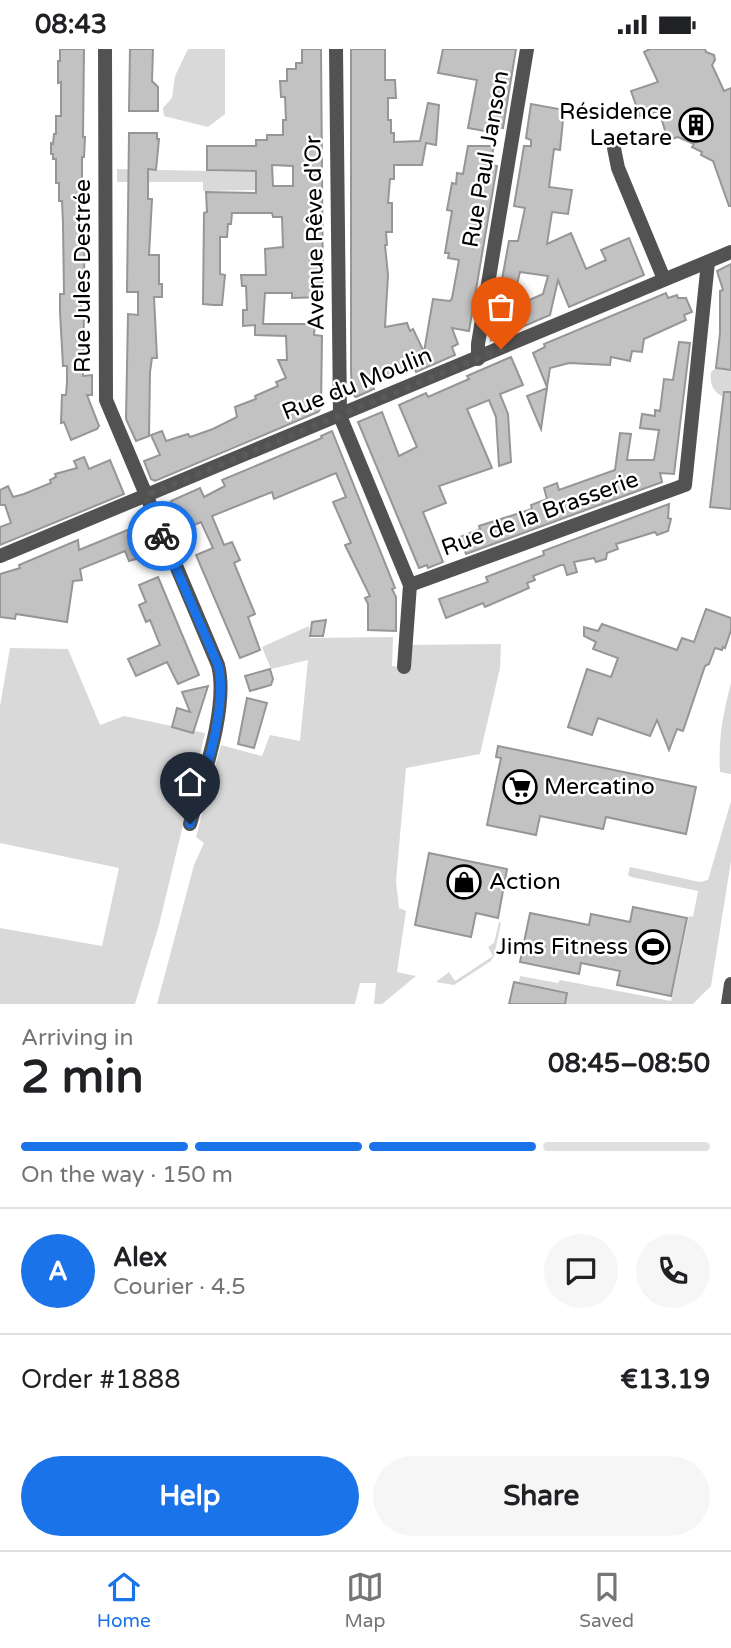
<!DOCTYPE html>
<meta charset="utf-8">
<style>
body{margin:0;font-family:"Varela Round",sans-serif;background:#f6f6f6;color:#202124;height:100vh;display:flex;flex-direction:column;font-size:26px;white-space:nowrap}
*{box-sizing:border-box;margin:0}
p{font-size:23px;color:#757577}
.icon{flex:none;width:38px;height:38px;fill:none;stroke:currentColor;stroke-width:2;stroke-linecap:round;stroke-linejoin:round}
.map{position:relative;height:955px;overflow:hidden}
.side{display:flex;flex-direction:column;background:#fff;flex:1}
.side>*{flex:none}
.pin{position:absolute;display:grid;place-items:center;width:60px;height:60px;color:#fff;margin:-72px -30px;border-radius:50% 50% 50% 0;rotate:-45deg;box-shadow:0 0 7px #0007}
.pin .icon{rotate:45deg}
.courier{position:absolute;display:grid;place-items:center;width:70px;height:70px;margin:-35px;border:5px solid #1a73e8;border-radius:50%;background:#fff;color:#222;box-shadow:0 2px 9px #0007}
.summary em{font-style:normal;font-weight:700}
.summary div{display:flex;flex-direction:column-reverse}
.summary{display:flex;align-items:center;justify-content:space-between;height:119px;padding:0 21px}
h1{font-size:46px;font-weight:700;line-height:52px}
.bar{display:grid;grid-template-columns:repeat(4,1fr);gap:10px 7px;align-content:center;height:84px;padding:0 21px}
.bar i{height:9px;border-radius:5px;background:#e0e0e0}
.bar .selected{background:#1a73e8}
.bar p{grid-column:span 4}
.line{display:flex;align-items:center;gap:18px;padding:0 21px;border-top:2px solid #e0e0e0}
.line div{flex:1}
.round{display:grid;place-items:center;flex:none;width:74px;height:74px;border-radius:37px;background:#f6f6f6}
.cta{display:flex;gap:14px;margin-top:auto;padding:14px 21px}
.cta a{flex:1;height:80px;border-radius:42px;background:#1a73e8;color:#fff;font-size:28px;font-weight:700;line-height:80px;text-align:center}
.cta a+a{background:#f6f6f6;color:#202124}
.status{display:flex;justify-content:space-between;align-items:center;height:49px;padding:0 35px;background:#fff;direction:ltr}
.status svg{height:19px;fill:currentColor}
.menu{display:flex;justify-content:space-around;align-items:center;height:98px;border-top:2px solid #e0e0e0;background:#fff;font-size:19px;color:#757577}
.menu a{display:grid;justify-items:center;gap:4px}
.menu .selected{color:#1a73e8}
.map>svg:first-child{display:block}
.green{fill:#d9d9d9}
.building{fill:#c2c2c2;stroke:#969696;stroke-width:2;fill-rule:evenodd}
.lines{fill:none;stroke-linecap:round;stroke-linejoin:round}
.minor{stroke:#525252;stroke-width:14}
.tertiary{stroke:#525252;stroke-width:14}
.done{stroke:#595959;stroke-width:7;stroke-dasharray:0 12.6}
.route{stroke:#1a73e8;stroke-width:9}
.labels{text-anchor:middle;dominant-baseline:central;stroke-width:5;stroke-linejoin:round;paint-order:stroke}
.poi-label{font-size:23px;fill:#000;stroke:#fff;text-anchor:end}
.street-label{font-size:23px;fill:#000;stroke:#fff}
</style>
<div class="status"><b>08:43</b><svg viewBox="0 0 49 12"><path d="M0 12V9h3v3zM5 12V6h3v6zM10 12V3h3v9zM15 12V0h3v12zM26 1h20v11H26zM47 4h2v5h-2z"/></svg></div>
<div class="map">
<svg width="731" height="955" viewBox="0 0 731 955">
<rect width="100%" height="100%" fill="#fff"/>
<g class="green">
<polygon points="188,0 225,0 225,65 208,78 164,67 163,59 172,49 175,27"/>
<polygon points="117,120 255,123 255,141 203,142 203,133 117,133"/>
<path d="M 716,319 L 731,319 L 731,349 C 716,348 709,338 711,323 Z"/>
<polygon points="309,577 310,589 393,588 392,617 400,618 400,596 501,595 500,619 480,705 406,719 396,832 399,859 406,862 397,923 416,927 382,955 374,955 376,934 360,934 355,955 157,955 194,816 204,794 196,788 221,696 262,707 270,686 300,692 308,611 271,620 262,598"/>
<polygon points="10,599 68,600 100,676 124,667 205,684 159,876 135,955 0,955 0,879 102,897 119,819 0,794 0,657"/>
<path d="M 731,634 L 731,725 L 720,723 C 718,690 723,665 731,634 Z"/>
<polygon points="731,752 731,812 711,937 693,955 565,955 568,943 519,933 520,927 558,934 560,931 671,952 689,867 693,868 698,842 631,828 628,826 630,818 700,833 708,831"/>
<polygon points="499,873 501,874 494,907 491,912 454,936 436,933 449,923 455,932 493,907 488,898 494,894"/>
</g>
<g class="building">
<polygon points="60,0 84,0 83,88 85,88 84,108 82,108 82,171 84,171 85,177 84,232 81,232 81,263 84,263 83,327 92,326 92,346 87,346 99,377 97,380 71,391 64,373 61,374 62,346 66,346 67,333 67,317 63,317 60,263 60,245 64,245 63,175 62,152 59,152 59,134 56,134 56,110 53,110 53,105 51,105 51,94 53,95 54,85 56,85 56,67 61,67 61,33 58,34 58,12 60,12"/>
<polygon points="130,0 153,0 152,32 158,38 158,62 129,62"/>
<path d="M 302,0 L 321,0 L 323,248 L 292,249 L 292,244 L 265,244 L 263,275 L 315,275 L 314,286 L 322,287 L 321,359 L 318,363 L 155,432 L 151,430 L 144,412 L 160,406 L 151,386 L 162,382 L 166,392 L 188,385 L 190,388 L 196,386 L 213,380 L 237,368 L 235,358 L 256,350 L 255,347 L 278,337 L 276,333 L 286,329 L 278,311 L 287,311 L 286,287 L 255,286 L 255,276 L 243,277 L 243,261 L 247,261 L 246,237 L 242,237 L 241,226 L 266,226 L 265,200 L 283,198 L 282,168 L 273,168 L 272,164 L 232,164 L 231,175 L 228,175 L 227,188 L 220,188 L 220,225 L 225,226 L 222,256 L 214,256 L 203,255 L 204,164 L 207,163 L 206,143 L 256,144 L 256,122 L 207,121 L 207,97 L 256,97 L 256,91 L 267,91 L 267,86 L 283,86 L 283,71 L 286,71 L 285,48 L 281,48 L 280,32 L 287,32 L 287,20 L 296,20 L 296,14 L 302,14 ZM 272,116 L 293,117 L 293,137 L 273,137 Z"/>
<polygon points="351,0 385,0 385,31 395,31 396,49 388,49 388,71 391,71 391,84 394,84 394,93 420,92 428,54 439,56 436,96 426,94 422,116 394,116 394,130 390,130 388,154 392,154 392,183 386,183 387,196 385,196 388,226 385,278 407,274 410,282 413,280 424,303 433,250 450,252 452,249 459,211 448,209 449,204 445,204 452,162 447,161 452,134 456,135 457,124 463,125 468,97 494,97 490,116 497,117 469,282 452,279 458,295 452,298 455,306 416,323 412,316 386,327 385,325 373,329 371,331 374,340 356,348 352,345 351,321"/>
<polygon points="443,0 516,0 503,79 497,78 496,84 468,79 477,31 438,24"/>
<polygon points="650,0 705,0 706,3 714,6 715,11 712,16 724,42 731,39 731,157 729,157 713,112 701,106 702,103 692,98 694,95 678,88 668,91 659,62 640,67 631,42 658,33 644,3"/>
<path d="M 531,55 L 564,61 L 560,101 L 554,100 L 549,138 L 572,141 L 568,165 L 552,163 L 547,195 L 571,184 L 586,220 L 606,211 L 601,201 L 629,189 L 644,226 L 569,258 L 558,231 L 550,266 L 491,291 L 509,192 L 518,192 L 525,159 L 514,157 L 524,97 L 531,97 L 531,91 L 526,89 ZM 520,223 L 548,227 L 543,245 L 511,259 Z"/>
<polygon points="129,84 157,84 157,90 159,90 156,121 148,120 148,150 152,150 149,206 159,206 159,235 162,235 162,248 154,248 157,309 152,309 150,323 149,387 136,392 126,370 128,265 138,266 138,243 127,243"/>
<polygon points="731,215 731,321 716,319 720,284 720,242 723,241 717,222"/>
<polygon points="666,244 668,249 677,246 678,249 686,249 692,263 684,266 686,271 644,290 642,303 632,302 630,312 611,308 610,316 569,314 550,319 547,338 533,304 545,298 544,295"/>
<polygon points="679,293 690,294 674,425 660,424 662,433 466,505 460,488 480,480 479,477 532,460 531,456 547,450 544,439 557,434 559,441 615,421 620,384 631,385 627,411 654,411 659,381 640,379 642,365 655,367 655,361 660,362 664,330 673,331"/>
<polygon points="511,308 523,336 500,345 508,365 511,413 499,417 496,368 489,351 467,360 492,419 439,437 446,454 423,463 443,513 428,519 427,516 419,519 358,373 382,363 399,407 417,398 399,356 426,344 428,348 469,330 467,327"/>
<polygon points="547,339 541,380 527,347"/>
<polygon points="724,343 731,343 731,460 710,458"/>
<polygon points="332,382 395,539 392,540 396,548 396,582 368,581 368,555 365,549 370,547 345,496 351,494 333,453 346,448 336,424 274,450 272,443 212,467 224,496 232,493 240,511 234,514 255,565 248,568 260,601 240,609 196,506 213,499 201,473 183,481 171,452 200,439 204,448 225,437 222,431 322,389 321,387"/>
<polygon points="84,408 89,420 110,411 124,445 0,496 0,478 11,474 5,456 0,456 0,441 8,437 13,448 24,445 51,434 50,431 56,428 55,425 77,419 74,412"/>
<polygon points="669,455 668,469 671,470 668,482 657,486 655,483 616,495 618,500 607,504 606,510 596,513 594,509 574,513 577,523 567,526 564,516 561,516 533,527 535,531 527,534 529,539 485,558 483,554 446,569 439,550 488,533 486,528 544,506 543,502"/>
<polygon points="137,477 149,506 129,512 125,502 80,520 82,531 73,532 67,573 16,565 15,570 0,568 0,525 20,519 19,516 78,491 79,501"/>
<polygon points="158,528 199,626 178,635 167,613 136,627 128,610 160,596 150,571 146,573 139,556 146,553 139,536"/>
<polygon points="706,560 731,569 731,581 725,599 723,598 722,601 715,599 709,615 705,617 683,682 677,680 669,701 657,671 650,687 598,669 592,686 568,678 587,620 611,628 618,609 593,600 596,593 584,587 584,578 598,582 602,575 677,601 682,589 694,593"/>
<polygon points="326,571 323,587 310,587 312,573"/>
<polygon points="270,620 273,630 271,636 250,642 245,627"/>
<polygon points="208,637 193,684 172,678 177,659 190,663 182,643"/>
<polygon points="247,649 267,654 254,699 238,695"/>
<polygon points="498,697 696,738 686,785 606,768 603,780 540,767 536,786 487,776 501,709 496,708"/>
<polygon points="429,804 507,820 498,869 476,864 471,888 415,876"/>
<polygon points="633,858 687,869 671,947 617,936 620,922 581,914 579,925 520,913 530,864 589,876 591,865 630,873"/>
<polygon points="514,933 567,944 565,955 509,955"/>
</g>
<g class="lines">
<g class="minor">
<path d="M 105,0 L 106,351 L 218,616 C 229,658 202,732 190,775"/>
<polyline points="336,0 340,367 410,536 404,618"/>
<polyline points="614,99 618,119 664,230"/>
<polyline points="478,310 478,295 527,0"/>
<polyline points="410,536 685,436 708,213"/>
</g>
<g class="tertiary">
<polyline points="0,507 731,203"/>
<polyline points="728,955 731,935"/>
</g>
</g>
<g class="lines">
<polyline class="done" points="162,487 145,447 501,300"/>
<path class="route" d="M 162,487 L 218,616 C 229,658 202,733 190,775"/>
</g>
<defs>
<symbol id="building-ring" viewBox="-11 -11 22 22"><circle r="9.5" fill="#fff" stroke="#000" stroke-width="1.5"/><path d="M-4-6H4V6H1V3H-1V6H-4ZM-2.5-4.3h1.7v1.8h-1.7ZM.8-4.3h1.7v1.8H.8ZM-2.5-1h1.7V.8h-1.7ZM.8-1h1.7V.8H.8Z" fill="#000"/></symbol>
<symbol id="supermarket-ring" viewBox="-11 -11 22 22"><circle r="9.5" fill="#fff" stroke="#000" stroke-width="1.5"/><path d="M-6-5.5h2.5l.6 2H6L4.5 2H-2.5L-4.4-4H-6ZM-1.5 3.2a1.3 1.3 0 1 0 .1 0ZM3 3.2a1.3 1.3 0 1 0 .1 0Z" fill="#000"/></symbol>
<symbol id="shop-ring" viewBox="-11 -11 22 22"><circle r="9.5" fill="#fff" stroke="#000" stroke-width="1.5"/><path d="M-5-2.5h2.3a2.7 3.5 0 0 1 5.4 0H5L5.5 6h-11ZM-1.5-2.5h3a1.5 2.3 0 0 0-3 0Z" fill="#000"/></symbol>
<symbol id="stadium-ring" viewBox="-11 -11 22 22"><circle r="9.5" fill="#fff" stroke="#000" stroke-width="1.5"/><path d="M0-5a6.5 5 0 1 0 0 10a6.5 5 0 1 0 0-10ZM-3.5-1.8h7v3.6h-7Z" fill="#000"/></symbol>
</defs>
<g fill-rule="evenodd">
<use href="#building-ring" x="677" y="57" width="38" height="38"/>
<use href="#supermarket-ring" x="501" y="719" width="38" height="38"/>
<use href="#shop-ring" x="445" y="814" width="38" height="38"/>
<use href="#stadium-ring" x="634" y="879" width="38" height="38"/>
</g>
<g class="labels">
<g class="poi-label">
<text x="672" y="63">Résidence<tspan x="672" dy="26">Laetare</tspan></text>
<text x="544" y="738" text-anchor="start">Mercatino</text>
<text x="489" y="833" text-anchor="start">Action</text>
<text x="628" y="898">Jims Fitness</text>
</g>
<g class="street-label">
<text transform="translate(486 110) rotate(-80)">Rue Paul Janson</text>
<text transform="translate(315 184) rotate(-91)">Avenue Rêve d'Or</text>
<text transform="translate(83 227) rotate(-90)">Rue Jules Destrée</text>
<text transform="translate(357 335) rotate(-22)">Rue du Moulin</text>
<text transform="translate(540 465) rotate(-20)">Rue de la Brasserie</text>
</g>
</g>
</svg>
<div class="pin" style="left:501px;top:300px;background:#ea580c"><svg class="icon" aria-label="bag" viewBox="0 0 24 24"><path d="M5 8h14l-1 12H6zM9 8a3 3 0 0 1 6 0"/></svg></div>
<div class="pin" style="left:190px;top:775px;background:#1f2937"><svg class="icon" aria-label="home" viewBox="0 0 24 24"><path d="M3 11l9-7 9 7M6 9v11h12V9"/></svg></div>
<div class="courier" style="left:162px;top:487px"><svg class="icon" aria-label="bike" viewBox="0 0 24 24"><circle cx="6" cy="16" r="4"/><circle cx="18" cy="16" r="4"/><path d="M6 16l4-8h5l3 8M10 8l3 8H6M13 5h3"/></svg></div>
</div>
<section class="side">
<div class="summary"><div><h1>2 min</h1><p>Arriving in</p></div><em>08:45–08:50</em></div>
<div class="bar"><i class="selected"></i><i class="selected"></i><i class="selected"></i><i></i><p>On the way · 150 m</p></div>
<div class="line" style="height:126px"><b class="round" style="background:#1a73e8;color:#fff">A</b><div><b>Alex</b><p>Courier · 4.5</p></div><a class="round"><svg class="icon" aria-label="chat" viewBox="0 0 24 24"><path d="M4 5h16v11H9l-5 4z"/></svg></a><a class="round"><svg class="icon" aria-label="phone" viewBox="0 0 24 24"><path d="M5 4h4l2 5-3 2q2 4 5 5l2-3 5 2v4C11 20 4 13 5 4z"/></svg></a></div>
<div class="line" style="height:91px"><div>Order #1888</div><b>€13.19</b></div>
<div class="cta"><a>Help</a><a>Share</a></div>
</section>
<nav class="menu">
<a class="selected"><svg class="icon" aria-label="home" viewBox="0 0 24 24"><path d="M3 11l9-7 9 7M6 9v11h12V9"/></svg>Home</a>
<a><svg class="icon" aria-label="map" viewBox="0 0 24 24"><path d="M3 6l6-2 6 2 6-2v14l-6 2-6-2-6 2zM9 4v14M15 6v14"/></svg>Map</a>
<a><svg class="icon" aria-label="saved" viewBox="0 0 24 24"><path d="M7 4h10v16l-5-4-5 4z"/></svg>Saved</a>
</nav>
